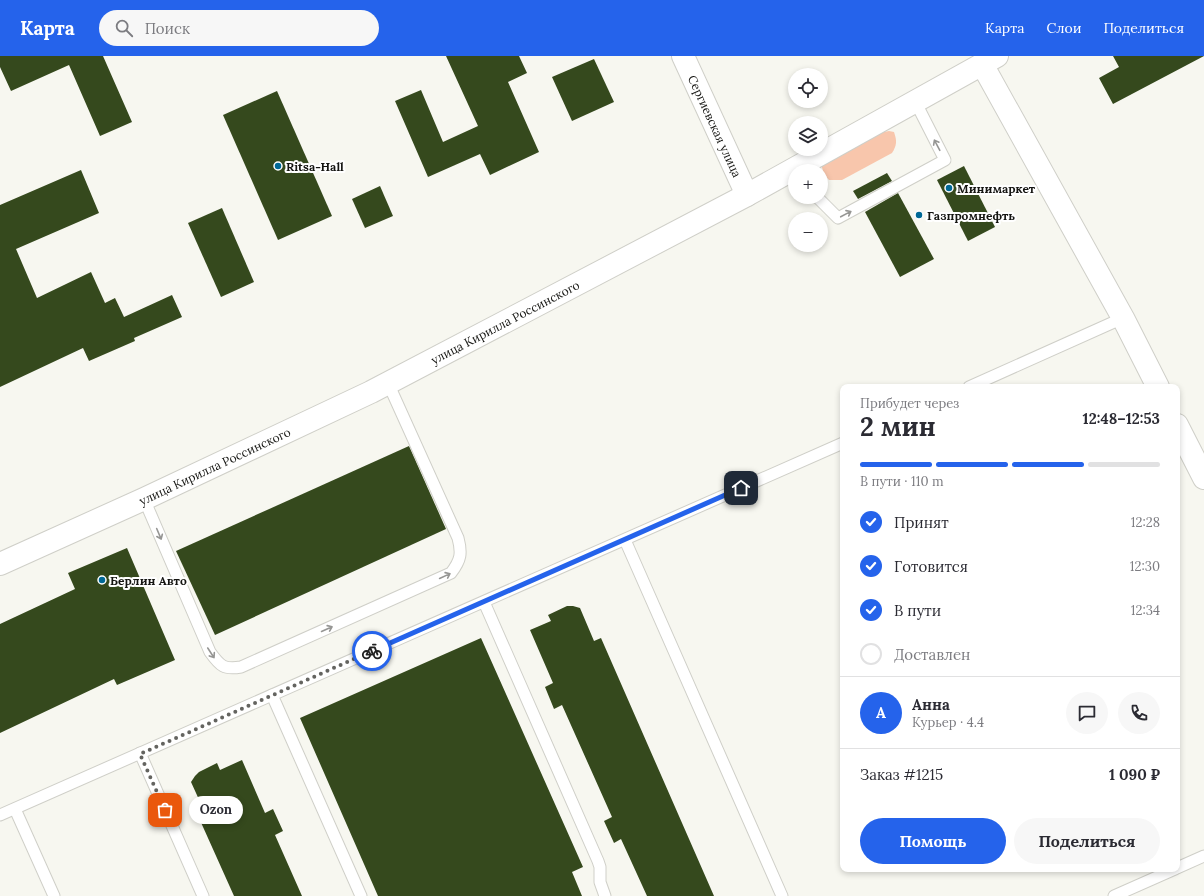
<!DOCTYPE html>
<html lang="ru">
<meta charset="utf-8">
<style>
body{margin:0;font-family:Lora,serif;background:#f7f7f7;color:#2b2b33;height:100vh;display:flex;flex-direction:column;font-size:15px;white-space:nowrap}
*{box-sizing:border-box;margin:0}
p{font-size:13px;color:#7c7c81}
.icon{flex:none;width:22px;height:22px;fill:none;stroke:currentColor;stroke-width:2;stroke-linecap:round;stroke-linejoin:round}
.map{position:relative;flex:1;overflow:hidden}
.sheet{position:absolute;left:840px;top:328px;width:340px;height:488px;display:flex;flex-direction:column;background:#fff;border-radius:8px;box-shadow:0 2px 6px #0003}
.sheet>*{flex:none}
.fabs{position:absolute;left:788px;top:12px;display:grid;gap:8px}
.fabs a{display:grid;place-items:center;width:40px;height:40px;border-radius:50%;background:#fff;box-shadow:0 2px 6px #0003;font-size:20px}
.pin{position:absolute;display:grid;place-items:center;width:34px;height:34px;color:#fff;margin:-17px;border-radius:8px;box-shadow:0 2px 6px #0006}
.courier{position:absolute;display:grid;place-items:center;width:40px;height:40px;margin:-20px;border:3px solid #2563eb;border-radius:50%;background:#fff;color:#222;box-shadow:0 1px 5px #0007}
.bubble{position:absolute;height:28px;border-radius:14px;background:#fff;box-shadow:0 2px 6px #0003;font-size:13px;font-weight:700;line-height:28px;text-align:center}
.summary em{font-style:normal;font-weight:700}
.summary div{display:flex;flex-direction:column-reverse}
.summary{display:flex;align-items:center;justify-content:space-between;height:68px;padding:0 20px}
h1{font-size:26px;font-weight:700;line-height:30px}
.bar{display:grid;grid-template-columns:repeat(4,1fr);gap:6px 4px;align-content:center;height:48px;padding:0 20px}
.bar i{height:5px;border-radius:3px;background:#e1e1e2}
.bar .current{background:#2563eb}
.bar p{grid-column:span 4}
.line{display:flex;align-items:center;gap:10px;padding:0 20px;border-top:1px solid #e1e1e2}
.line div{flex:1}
.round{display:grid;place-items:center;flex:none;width:42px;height:42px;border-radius:21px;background:#f7f7f7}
ol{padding:0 20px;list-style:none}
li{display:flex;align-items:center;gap:12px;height:44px}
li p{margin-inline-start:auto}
li .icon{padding:4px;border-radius:50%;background:#2563eb;color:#fff;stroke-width:4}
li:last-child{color:#7c7c81}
li i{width:22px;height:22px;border:2px solid #e1e1e2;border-radius:50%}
.cta{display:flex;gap:8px;margin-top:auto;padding:8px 20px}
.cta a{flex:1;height:46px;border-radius:24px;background:#2563eb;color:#fff;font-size:16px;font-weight:700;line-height:46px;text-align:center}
.cta a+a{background:#f7f7f7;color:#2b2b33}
header{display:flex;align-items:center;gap:24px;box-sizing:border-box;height:56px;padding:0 20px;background:#2563eb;color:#fff}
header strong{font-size:19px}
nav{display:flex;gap:22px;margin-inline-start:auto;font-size:14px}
.search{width:280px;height:36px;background:#f7f7f7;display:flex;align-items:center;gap:10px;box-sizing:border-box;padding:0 14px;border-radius:22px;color:#7c7c81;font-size:15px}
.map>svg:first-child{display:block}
.grass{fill:#f8c6ac}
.building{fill:#35491d}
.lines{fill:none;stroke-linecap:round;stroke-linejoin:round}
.lane-casing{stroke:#cfcfc8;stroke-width:13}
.street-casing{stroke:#cfcfc8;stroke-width:24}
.secondary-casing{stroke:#cfcfc8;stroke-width:24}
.lane{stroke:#fff;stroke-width:11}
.street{stroke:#fff;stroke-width:22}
.secondary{stroke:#fff;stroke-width:22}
.oneway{stroke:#969694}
.done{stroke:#646460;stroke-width:4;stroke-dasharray:0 7.2}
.route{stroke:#2563eb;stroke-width:5}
.poi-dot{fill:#006896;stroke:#fff;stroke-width:1.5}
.labels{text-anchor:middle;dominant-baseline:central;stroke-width:4;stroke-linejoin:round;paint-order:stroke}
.street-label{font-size:12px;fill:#151512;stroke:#fff}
.poi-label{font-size:12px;font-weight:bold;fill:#151512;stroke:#fff;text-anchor:start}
</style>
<header>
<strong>Карта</strong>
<div class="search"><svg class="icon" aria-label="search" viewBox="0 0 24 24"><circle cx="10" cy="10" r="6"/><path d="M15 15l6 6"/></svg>Поиск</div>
<nav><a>Карта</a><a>Слои</a><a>Поделиться</a></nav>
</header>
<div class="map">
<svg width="1204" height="840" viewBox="0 0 1204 840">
<rect width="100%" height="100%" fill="#f7f7f0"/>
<path class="grass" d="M 889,75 L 894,76 C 897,85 897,89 892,97 L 842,124 L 829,124 L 824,118 L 821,108 L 879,77 Z"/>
<g class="building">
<polygon points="0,0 103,0 132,66 100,80 69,9 11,35 0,11"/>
<polygon points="446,0 519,0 527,17 508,26 539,96 490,119 480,98 428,121 395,45 421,34 443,86 478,70"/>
<polygon points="1113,0 1204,0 1113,48 1099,22 1119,11"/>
<polygon points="594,3 614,46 572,65 552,21"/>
<polygon points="277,35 332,160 278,184 223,59"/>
<polygon points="964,110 995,171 968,185 937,124"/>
<polygon points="81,114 99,157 16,193 37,242 91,216 105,247 115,242 124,261 172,239 182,261 134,282 135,285 89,305 83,292 0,331 0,149"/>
<polygon points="887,117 892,125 858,143 853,135"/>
<polygon points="380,130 393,160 365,172 352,143"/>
<polygon points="898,137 934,203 900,221 865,156"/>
<polygon points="222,152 254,226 221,241 188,167"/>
<polygon points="409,390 446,473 215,579 176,495"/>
<polygon points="127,492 175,604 117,629 114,623 0,677 0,568 75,533 68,517"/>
<polygon points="567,550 573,550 580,552 594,585 601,582 714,840 647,840 621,783 614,787 604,765 612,761 562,649 554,653 545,631 553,627 530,574 551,565 548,559"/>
<polygon points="481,582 583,811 572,816 582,840 378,840 300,662"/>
<polygon points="242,704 265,757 273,753 283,775 275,779 302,840 234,840 199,762 206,759 191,726 195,720 199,716 217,707 220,714"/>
</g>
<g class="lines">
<defs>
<g id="lane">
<polyline points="817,141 838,162 945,104 915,45"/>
<polyline points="969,331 1123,262"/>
<path d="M 144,443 L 210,596 C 220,610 224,614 241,611 L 451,517 C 461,504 462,497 458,482 L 388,327"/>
<polyline points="625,484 782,840"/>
<polyline points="484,546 598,805 600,811 600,826 605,840"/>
<polyline points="272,639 361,840"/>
<polyline points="140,697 203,840"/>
<polyline points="15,753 54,840"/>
<polyline points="0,759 843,387"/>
<polyline points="1177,812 1204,800"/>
<polyline points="1114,840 1175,813"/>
</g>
<g id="street">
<path id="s1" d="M 683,0 L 747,139"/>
</g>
<g id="secondary">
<polyline points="982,8 1123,262 1158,331"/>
<polyline points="1177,369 1204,422"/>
<path id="s2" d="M 0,508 L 144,443 L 371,336 L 747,139 L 997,0"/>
</g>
</defs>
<use href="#lane" class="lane-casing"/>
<use href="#street" class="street-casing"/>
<use href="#secondary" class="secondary-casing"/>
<use href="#lane" class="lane"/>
<use href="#street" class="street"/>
<use href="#secondary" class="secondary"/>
</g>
<defs><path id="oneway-shaft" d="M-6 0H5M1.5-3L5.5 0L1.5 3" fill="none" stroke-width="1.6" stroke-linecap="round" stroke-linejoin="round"/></defs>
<g class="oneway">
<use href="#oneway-shaft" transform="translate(937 89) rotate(-118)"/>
<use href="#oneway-shaft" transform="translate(846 158) rotate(-28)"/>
<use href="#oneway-shaft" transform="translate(159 478) rotate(67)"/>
<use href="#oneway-shaft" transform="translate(445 520) rotate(-25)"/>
<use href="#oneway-shaft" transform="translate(327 573) rotate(-24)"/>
<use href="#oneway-shaft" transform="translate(211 597) rotate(57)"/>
</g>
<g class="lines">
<polyline class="done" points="165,754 140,698 372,595"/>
<polyline class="route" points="372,595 741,432"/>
</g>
<g class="poi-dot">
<circle cx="278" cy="110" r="4"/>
<circle cx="949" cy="132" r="4"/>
<circle cx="919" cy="159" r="4"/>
<circle cx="102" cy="524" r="4"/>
</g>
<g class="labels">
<g class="street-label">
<text stroke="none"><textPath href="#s1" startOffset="77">Сергиевская улица</textPath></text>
<text stroke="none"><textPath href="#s2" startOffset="560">улица Кирилла Россинского</textPath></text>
<text stroke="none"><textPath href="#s2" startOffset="236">улица Кирилла Россинского</textPath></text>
</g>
<g class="poi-label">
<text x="286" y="110">Ritsa-Hall</text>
<text x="957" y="132">Минимаркет</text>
<text x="927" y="159">Газпромнефть</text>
<text x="110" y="524">Берлин Авто</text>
</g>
</g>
</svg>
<div class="fabs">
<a><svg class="icon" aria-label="locate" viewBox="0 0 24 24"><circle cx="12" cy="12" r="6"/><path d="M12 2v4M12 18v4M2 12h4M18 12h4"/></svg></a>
<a><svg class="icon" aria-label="layers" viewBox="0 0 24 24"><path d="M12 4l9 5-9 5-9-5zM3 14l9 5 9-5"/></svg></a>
<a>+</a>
<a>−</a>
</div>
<div class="pin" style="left:165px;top:754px;background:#ea580c"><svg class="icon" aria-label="bag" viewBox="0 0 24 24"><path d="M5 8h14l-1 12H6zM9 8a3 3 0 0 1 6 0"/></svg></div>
<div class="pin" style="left:741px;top:432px;background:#1f2937"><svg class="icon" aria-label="home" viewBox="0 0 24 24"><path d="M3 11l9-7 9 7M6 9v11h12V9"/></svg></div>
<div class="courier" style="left:372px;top:595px"><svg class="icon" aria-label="bike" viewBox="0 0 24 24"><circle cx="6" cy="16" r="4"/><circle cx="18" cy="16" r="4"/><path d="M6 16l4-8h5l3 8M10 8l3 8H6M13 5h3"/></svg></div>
<div class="bubble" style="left:189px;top:740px;width:54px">Ozon</div>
<section class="sheet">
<div class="summary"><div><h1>2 мин</h1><p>Прибудет через</p></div><em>12:48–12:53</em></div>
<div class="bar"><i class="current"></i><i class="current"></i><i class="current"></i><i></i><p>В пути · 110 m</p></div>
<ol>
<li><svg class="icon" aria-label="check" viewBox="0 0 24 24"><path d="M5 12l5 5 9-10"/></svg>Принят<p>12:28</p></li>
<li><svg class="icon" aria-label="check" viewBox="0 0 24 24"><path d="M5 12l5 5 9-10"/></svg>Готовится<p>12:30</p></li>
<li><svg class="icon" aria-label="check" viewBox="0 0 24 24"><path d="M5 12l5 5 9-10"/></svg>В пути<p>12:34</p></li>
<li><i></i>Доставлен</li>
</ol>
<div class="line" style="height:72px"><b class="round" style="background:#2563eb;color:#fff">А</b><div><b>Анна</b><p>Курьер · 4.4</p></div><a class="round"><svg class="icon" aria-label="chat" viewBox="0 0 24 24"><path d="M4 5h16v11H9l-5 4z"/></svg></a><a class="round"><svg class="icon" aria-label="phone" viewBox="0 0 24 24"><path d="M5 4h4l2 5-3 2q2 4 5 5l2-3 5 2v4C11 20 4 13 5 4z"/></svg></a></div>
<div class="line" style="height:52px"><div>Заказ #1215</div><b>1 090 ₽</b></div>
<div class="cta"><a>Помощь</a><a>Поделиться</a></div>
</section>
</div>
